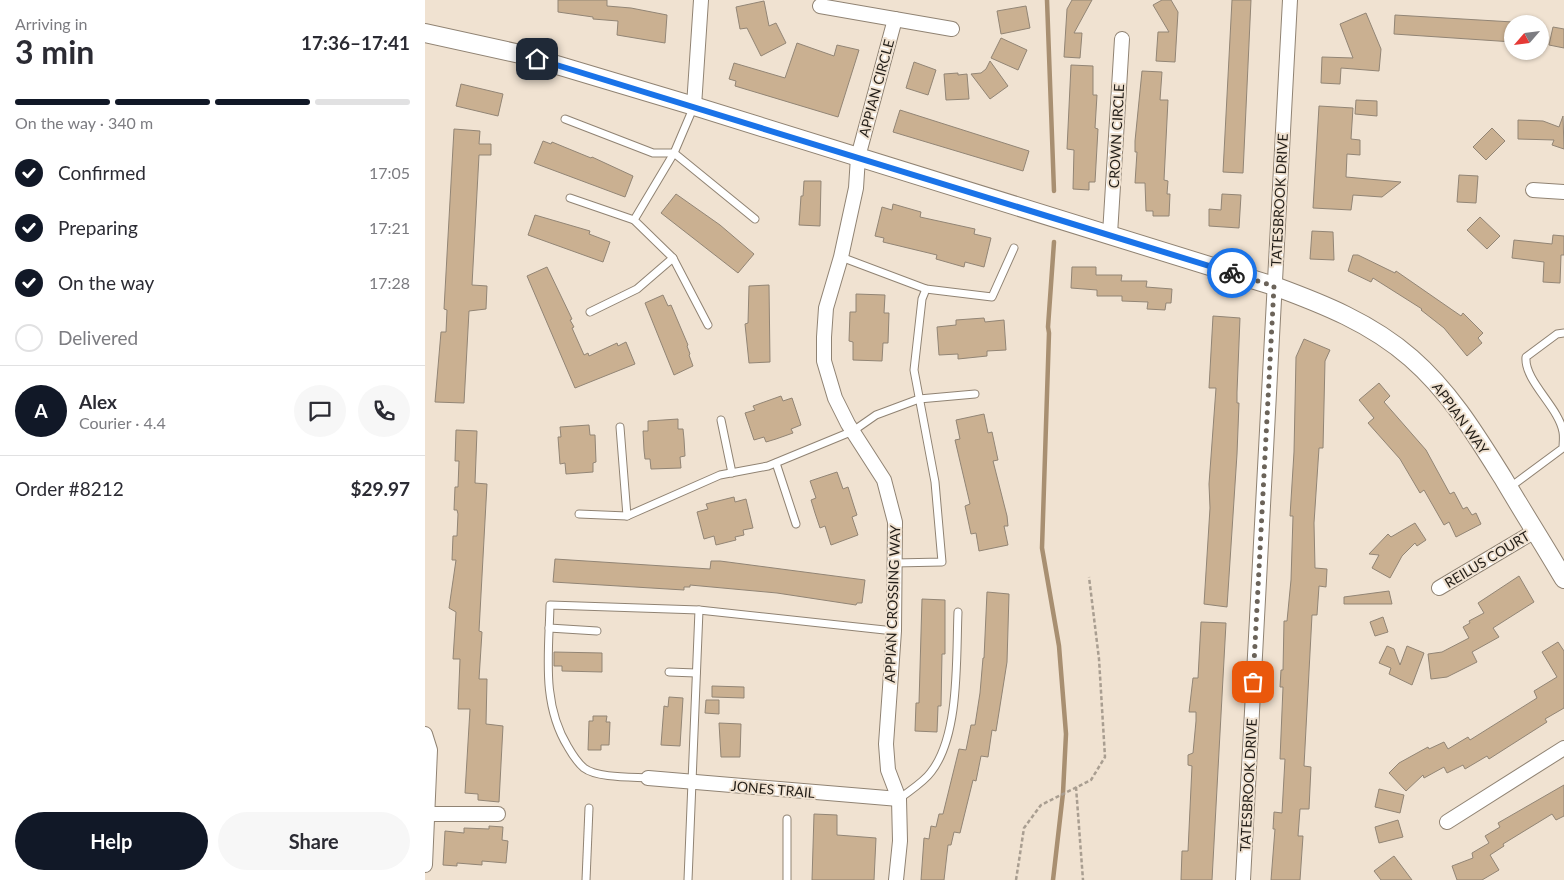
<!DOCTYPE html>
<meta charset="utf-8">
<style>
body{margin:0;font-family:Lato,sans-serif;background:#f7f7f7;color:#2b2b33;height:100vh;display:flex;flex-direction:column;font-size:19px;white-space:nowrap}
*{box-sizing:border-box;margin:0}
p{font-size:16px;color:#7c7c81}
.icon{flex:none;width:28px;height:28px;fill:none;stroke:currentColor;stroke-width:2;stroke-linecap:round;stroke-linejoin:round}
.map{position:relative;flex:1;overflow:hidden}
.side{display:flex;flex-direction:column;background:#fff;width:425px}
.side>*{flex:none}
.needle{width:32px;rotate:242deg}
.controls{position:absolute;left:1079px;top:15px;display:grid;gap:10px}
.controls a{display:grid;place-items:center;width:45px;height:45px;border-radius:50%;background:#fff;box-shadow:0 1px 4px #0004;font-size:25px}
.pin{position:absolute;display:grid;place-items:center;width:42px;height:42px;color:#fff;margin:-21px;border-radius:10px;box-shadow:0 2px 8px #0006}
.courier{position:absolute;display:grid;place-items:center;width:50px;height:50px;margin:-25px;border:4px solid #1a73e8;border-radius:50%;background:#fff;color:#222;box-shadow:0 1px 6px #0007}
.headline em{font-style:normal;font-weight:700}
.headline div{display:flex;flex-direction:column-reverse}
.headline{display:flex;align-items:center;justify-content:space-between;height:85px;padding:0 15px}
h1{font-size:32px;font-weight:700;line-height:38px}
.bar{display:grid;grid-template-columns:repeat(4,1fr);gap:8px 5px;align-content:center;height:60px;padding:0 15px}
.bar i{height:6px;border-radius:4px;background:#e1e1e2}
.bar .active{background:#111827}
.bar p{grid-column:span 4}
.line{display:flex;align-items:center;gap:12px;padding:0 15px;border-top:1px solid #e1e1e2}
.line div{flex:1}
.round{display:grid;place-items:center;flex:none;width:52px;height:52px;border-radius:26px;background:#f7f7f7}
ol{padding:0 15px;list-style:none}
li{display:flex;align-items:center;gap:15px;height:55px}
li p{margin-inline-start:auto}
li .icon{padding:5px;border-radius:50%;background:#111827;color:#fff;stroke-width:4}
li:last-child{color:#7c7c81}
li i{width:28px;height:28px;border:2px solid #e1e1e2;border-radius:50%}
.action{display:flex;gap:10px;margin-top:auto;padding:10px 15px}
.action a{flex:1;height:58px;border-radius:30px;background:#111827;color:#fff;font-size:20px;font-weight:700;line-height:58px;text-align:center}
.action a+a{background:#f7f7f7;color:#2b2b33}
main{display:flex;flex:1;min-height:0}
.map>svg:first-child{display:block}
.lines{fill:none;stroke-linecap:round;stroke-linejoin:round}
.stream{stroke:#a88f71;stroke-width:4.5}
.building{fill:#cab091;stroke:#928575}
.service-casing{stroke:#908373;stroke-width:9}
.minor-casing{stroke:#908373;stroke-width:16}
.tertiary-casing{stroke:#908373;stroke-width:20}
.path{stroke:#a99e91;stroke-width:2.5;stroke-dasharray:4 2.5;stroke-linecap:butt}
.service{stroke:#fff;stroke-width:7}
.minor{stroke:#fff;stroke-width:14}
.tertiary{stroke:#fff;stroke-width:18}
.done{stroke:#6b6359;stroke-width:5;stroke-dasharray:0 9}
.route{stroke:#1a73e8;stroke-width:6}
.labels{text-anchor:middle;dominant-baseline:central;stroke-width:4;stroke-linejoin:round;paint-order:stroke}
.street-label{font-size:14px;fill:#231e18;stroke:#f0e2d1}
</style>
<main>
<section class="side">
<div class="headline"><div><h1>3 min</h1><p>Arriving in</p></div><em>17:36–17:41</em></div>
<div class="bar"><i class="active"></i><i class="active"></i><i class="active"></i><i></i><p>On the way · 340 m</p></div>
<ol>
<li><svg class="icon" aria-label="check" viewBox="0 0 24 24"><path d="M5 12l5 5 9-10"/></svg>Confirmed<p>17:05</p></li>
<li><svg class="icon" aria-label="check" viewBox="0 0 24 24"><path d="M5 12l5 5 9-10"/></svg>Preparing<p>17:21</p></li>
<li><svg class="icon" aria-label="check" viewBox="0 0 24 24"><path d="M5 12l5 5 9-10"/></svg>On the way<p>17:28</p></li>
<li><i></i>Delivered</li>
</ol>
<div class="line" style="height:90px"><b class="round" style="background:#111827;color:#fff">A</b><div><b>Alex</b><p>Courier · 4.4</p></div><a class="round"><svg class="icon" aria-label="chat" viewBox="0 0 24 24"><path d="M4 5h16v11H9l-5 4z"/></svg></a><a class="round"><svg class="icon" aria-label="phone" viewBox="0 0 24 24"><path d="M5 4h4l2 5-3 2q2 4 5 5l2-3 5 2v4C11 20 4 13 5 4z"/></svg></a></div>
<div class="line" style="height:65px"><div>Order #8212</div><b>$29.97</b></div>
<div class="action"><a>Help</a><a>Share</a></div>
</section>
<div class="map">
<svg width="1139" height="880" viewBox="0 0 1139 880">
<rect width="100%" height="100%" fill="#f0e2d1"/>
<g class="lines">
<g class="stream">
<polyline points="622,0 629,191"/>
<polyline points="628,880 638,793 641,734 634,646 617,548 624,333 623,327 629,242"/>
</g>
</g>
<g class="building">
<polygon points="133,0 182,0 182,6 206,8 242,15 240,43 192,35 193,21 168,19 168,17 133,12"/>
<polygon points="647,0 667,0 649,33 657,33 655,58 639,57 642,9"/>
<polygon points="737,0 746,0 753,12 750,62 731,61 733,32 744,32 728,5"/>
<polygon points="807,0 826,0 818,173 798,172"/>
<polygon points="339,1 344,26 351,23 361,43 336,56 322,28 315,29 311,7"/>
<polygon points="601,6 605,28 576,34 572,11"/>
<polygon points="941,13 956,49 954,71 916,68 915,84 896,83 897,57 928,58 915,24"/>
<polygon points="970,15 1088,22 1088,42 969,34"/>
<polygon points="1128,27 1139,29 1139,48 1124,45"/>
<polygon points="576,38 602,50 593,70 566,58"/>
<polygon points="372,43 409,56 412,45 434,50 413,117 310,86 311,81 304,79 309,63 360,78"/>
<polygon points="565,61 583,86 565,99 546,74 556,73 561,69"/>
<polygon points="489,62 511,70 503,95 481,88"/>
<polygon points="646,65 668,66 668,95 672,95 670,128 673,129 670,182 664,182 664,190 648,189 649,150 642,149"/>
<polygon points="717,71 737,72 735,100 743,100 739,180 743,181 742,194 745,194 744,216 728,216 728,211 721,211 720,183 710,183 712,152 710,152 710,141"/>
<polygon points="533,73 533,75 542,74 544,99 521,100 519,74"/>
<polygon points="36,84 78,94 73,116 31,106"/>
<polygon points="931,100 952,101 952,116 930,114"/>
<polygon points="894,106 928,108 926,139 935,140 935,155 922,154 921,177 976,182 957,197 928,195 926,210 888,208"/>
<polygon points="475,110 604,151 598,171 468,132"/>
<polygon points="1138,116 1139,149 1127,145 1129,140 1093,139 1093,120 1118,121 1134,127"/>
<polygon points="1067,128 1080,141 1061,160 1048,147"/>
<polygon points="29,129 55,131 54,144 66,144 66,155 54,155 47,285 62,286 61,309 44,311 39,403 10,402 16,332 21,332 22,310 19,309"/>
<polygon points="118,141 126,144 127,142 166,158 167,157 208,176 200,197 109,163"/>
<polygon points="1034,175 1053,176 1051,203 1032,202"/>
<polygon points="379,181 396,181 395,226 374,225 376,196 378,196"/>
<polygon points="251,194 295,225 329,254 313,273 236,213"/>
<polygon points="797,194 816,195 814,228 784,226 784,209 796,210"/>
<polygon points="468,204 496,212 495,217 550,229 549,234 566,238 559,267 540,262 539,267 511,259 512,255 458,242 459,238 450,236 457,207 467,210"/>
<polygon points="110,215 165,231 164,234 185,242 178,262 103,235"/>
<polygon points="1055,217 1075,236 1062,249 1042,230"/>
<polygon points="887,231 908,232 909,260 885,259"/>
<polygon points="1128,235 1139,236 1139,255 1136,255 1135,283 1118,282 1119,262 1087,258 1089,240 1127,244"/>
<polygon points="928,255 933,255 970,273 971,271 1036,316 1038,313 1058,333 1053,338 1057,343 1042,356 1019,328 996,310 997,309 948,278 946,282 923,271"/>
<polygon points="122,267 147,319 145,320 149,327 147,328 159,355 163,353 164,356 192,343 193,346 201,342 210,364 150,388 102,276"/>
<polygon points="647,267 671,267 671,275 697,275 696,281 722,281 721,287 747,289 746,303 741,303 740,310 722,309 723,302 697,301 697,296 672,296 672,290 646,288"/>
<polygon points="344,285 345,362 324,363 320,324 323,323 324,286"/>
<polygon points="431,294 460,295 459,313 464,313 463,343 458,343 457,361 428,360 428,342 424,341 425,312 431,312"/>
<polygon points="238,295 243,306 246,305 263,345 262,346 265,354 264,355 268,366 249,375 220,303"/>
<polygon points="788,316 815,318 812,392 812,403 814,403 812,454 802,607 779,604 785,508 784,484 791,388 784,388"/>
<polygon points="559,318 560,322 579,320 581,350 562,351 562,356 533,359 533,354 514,355 512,327 531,325 531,320"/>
<polygon points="879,339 905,350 900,361 898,448 894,448 889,523 890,568 902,569 901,587 894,586 892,615 887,615 879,766 886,767 884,809 875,809 873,836 878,836 875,880 846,880 850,829 848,829 849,812 857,813 860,759 855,759 858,687 855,687 856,670 858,670 859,621 862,621 866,580 868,516 865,516 869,452 871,357"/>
<polygon points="954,383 965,396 959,402 1001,450 1025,494 1029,492 1038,509 1042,507 1047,515 1051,513 1056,524 1031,537 1024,522 1019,525 999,490 995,493 975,459 943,423 949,418 934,400"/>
<polygon points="356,396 358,401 367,398 376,425 366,429 368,433 351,439 341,442 339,437 329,440 320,413 330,410 328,406"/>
<polygon points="559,414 563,433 567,432 573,460 568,461 582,516 583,526 579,526 583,545 554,551 551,533 546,534 540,506 545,504 530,440 535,439 531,420"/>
<polygon points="253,419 253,429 258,429 259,439 260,456 255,457 256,468 226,469 225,459 220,459 219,450 218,431 223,431 223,421"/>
<polygon points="164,425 165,435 170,435 171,462 168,463 168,472 141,474 140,463 135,464 133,437 136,437 135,427"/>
<polygon points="31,430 52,431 50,483 62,484 54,631 57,632 54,679 62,679 61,724 78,726 74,802 53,800 53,794 40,793 45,709 33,709 35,659 28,659 31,612 24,608 31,560 27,560 28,536 32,536 33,514 32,510 29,510 30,487 33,487 34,461 30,461"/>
<polygon points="412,472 418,489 423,487 429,506 432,515 427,517 433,535 406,545 400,526 395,528 390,513 386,500 391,498 385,481"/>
<polygon points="309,497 310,502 321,499 328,528 318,530 319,535 310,537 311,540 291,545 289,536 279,539 272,512 283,509 281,504"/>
<polygon points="990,523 1001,540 992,546 990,543 977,556 965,578 947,568 954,555 944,554 963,534 966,537"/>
<polygon points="130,559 285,569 286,561 295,561 440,580 437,603 432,603 431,605 352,593 265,585 265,587 259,587 259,590 128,582"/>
<polygon points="1094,576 1109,602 1068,628 1074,637 1047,652 1052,662 1022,677 1006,679 1003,654 1017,652 1044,638 1038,627 1045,623 1044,621 1059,613 1053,603"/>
<polygon points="964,591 967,604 919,604 919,597"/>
<polygon points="562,592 584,594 582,662 571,731 567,730 563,757 556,756 551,781 548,780 535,833 529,832 526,845 523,845 519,880 496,880 499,838 504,839 506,826 511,827 514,814 518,814 534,749 541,750 546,725 550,725 555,693 558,658 559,658"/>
<polygon points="497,599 520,600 520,654 517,654 516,706 513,706 512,732 490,731 491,703 494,703"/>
<polygon points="958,617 963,632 950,636 945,622"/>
<polygon points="776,622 801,623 787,880 756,880 757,851 763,851 767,766 763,765 763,755 768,753 771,721 771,712 764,712 768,678 773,678"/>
<polygon points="1133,642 1139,651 1139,708 1120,719 1122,722 1064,759 1062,756 1040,769 1038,765 1022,773 1019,767 999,778 998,775 981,791 964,773 974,763 1003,747 1004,749 1019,742 1023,749 1043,737 1045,740 1112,698 1109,691 1132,677 1117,652"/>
<polygon points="962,646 969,649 975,665 982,646 999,653 987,685 964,674 966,668 954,663"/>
<polygon points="129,652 177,653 177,672 137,671 137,666 129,666"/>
<polygon points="287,686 319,687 319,698 287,697"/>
<polygon points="244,697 258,698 255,746 236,745 239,706 243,707"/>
<polygon points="281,700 294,700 294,714 280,713"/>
<polygon points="168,716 182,716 181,722 185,722 184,745 176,745 176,750 163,750 164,721 168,721"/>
<polygon points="294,723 316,724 315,757 296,757"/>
<polygon points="1139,785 1139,816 1131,820 1127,814 1078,844 1079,846 1065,855 1074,870 1057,880 1032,880 1027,866 1048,858 1047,853 1064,843 1060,836 1075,827 1073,823"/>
<polygon points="954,789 979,795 975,813 950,807"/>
<polygon points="389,814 412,815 412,835 451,838 449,880 387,880"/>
<polygon points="973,820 978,837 954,843 950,827"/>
<polygon points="64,826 78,827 77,840 83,841 81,863 57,861 57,865 32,863 32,866 18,865 20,831 39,833 39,828 64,829"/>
<polygon points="969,856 987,880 956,880 949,871"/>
</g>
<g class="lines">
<defs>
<g id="service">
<polyline points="140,119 228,153 249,153 330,219"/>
<polyline points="145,198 209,220"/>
<polyline points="416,257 501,289 567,297 589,248"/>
<polyline points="248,258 283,325"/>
<polyline points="165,312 212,289 248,258 209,220 249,153 269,106"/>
<polyline points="296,420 307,473"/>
<polyline points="195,427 202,516"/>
<polyline points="351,463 371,524"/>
<path d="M 1084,488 L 1138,448 C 1138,443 1139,437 1138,432 C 1134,407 1099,381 1101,357 L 1132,334 L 1139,333"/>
<polyline points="154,514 202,516 295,475 343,466 428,431 451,415 494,399 550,394"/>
<polyline points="470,563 517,562 510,482 489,370 497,299 501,289"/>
<polyline points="124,628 172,631"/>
<polyline points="244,672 271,673"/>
<path d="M 223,778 C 207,777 172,778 159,768 C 153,763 147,754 143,747 C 116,703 124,653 125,605 L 274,610 L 469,631"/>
<path d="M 474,799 C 484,791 499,782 506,772 C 535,735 531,658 533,612"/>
<polyline points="161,880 164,808"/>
<polyline points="263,880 274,610"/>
<polyline points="362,880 362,819"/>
</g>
<g id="minor">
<polyline points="395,6 527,29"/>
<polyline points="470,19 433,157 431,188 416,257 401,308 399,337 399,361 410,398 423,424 459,480 470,522 469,631 461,744 463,770 474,799 475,841 471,880"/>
<polyline points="269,106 276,0"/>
<polyline points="1108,190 1139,192"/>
<polyline points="685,234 697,39"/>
<polyline points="1014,588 1110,531"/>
<polyline points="0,734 5,750 0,865"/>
<polyline points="223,778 474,799"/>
<polyline points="3,814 73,814"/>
<polyline points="1022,822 1139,748"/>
<polyline points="818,880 865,0"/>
</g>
<path id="tertiary" d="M 0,33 L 95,54 L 269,106 L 849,286 C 898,304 946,323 986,358 C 1025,392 1051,435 1078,478 C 1098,512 1119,545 1139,579"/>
</defs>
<use href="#service" class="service-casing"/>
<use href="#minor" class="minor-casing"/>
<use href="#tertiary" class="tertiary-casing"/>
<g class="path">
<polyline points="651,787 658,880"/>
<polyline points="591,880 599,828 616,805 666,780 680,757 674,659 664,577"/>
</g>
<use href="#service" class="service"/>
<use href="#minor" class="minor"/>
<use href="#tertiary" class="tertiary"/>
</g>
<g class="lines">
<polyline class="done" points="807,273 849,286 828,682"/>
<polyline class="route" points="112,59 807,273"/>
</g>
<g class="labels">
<g class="street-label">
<text transform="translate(451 88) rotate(-75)">APPIAN CIRCLE</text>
<text transform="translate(691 136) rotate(-87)">CROWN CIRCLE</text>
<text transform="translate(854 200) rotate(-87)">TATESBROOK DRIVE</text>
<text transform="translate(1036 418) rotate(54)">APPIAN WAY</text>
<text transform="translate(1062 559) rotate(-31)">REILUS COURT</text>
<text transform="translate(467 604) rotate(-88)">APPIAN CROSSING WAY</text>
<text transform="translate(823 785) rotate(-87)">TATESBROOK DRIVE</text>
<text transform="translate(348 789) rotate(5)">JONES TRAIL</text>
</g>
</g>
</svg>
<div class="controls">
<a><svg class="needle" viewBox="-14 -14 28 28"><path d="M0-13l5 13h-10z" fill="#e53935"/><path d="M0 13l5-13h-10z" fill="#7c7c81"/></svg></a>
</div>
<div class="pin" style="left:828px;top:682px;background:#ea580c"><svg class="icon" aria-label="bag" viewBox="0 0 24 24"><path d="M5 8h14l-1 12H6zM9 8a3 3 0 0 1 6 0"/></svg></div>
<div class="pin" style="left:112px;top:59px;background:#1f2937"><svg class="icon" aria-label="home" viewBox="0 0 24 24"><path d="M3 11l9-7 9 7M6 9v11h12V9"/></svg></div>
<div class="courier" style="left:807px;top:273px"><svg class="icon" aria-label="bike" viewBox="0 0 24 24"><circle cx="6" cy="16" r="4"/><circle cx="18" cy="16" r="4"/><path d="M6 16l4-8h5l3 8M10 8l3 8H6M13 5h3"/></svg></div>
</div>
</main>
